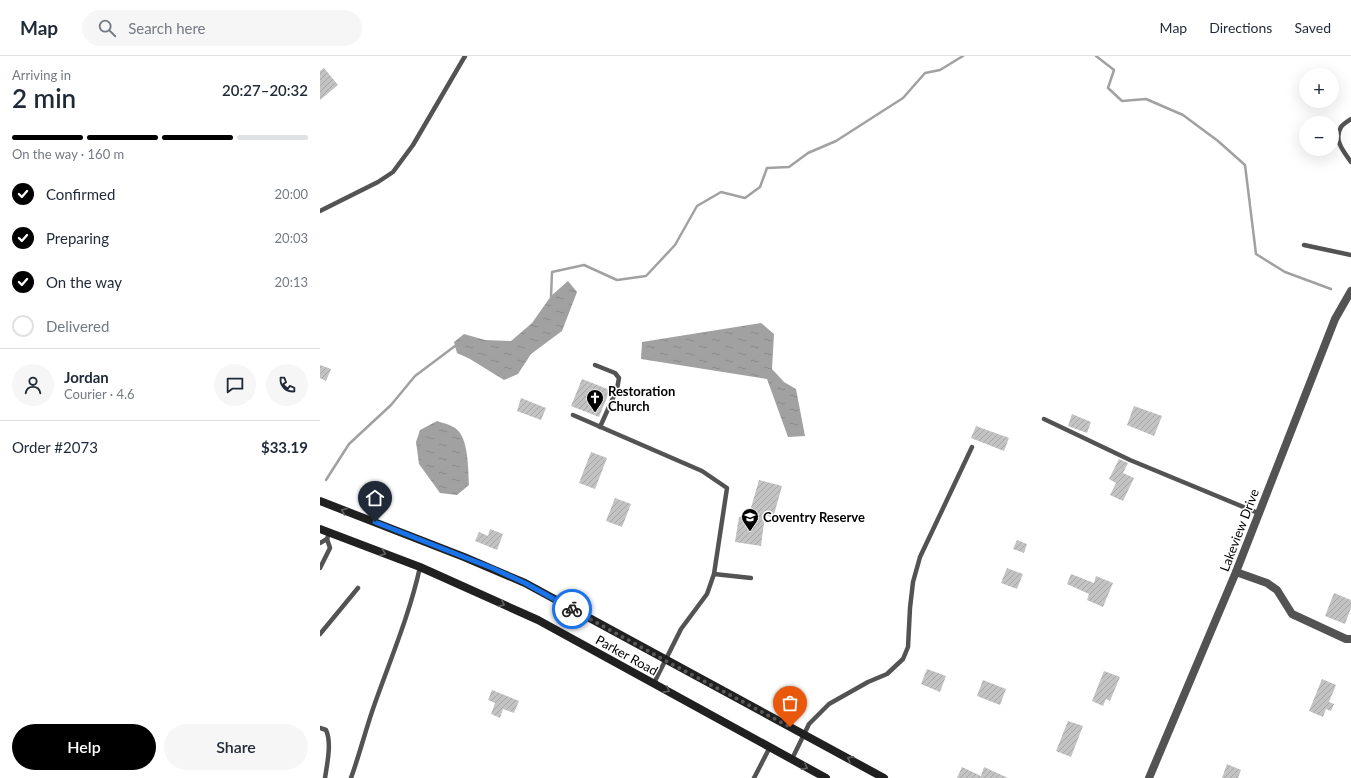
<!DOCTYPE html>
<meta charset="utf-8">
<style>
body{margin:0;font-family:Lato,sans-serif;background:#f6f6f7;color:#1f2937;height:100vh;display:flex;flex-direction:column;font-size:15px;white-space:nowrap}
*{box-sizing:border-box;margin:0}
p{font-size:13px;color:#747a83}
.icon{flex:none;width:22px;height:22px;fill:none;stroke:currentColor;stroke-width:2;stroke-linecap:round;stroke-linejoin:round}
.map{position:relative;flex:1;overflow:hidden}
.sheet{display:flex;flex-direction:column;background:#fff;width:320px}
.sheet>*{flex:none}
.tools{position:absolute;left:979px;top:12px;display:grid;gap:8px}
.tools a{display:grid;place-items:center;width:40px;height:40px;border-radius:50%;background:#fff;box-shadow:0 4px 16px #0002;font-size:20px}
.pin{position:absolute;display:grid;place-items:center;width:34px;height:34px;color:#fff;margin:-41px -17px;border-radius:50% 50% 50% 0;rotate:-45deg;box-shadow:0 0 4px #0007}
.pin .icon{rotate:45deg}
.courier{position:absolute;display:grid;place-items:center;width:40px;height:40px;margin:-20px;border:3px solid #1a73e8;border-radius:50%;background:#fff;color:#222;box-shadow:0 1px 5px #0007}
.head em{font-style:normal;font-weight:600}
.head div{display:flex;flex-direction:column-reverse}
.head{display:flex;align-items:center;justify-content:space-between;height:68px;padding:0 12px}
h1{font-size:26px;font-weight:600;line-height:30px}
.bar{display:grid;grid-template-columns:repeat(4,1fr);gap:6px 4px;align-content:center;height:48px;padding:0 12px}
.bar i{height:5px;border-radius:3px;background:#e0e1e3}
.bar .on{background:#000}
.bar p{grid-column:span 4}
.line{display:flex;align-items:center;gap:10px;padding:0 12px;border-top:1px solid #e0e1e3}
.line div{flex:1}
.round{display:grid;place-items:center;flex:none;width:42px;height:42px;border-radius:21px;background:#f6f6f7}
ol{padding:0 12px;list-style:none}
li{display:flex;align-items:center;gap:12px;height:44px}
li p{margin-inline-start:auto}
li .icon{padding:4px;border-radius:50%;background:#000;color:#fff;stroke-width:4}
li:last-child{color:#747a83}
li i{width:22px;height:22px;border:2px solid #e0e1e3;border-radius:50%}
.primary-button{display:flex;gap:8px;margin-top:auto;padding:8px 12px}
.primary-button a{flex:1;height:46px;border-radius:24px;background:#000;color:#fff;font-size:16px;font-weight:600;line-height:46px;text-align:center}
.primary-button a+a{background:#f6f6f7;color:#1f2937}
header{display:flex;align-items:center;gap:24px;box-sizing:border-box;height:56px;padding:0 20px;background:#fff;border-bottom:1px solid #e0e1e3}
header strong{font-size:19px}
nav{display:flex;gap:22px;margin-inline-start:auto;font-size:14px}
.search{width:280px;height:36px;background:#f6f6f7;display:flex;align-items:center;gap:10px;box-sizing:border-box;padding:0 14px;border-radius:22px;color:#747a83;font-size:15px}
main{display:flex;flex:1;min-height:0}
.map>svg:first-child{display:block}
.water{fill:url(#water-ripples)}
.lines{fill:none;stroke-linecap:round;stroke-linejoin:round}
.stream{stroke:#a1a1a1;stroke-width:2.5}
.building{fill:url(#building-hatch)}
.service{stroke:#535353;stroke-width:4.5}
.minor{stroke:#535353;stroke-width:8}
.secondary{stroke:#202020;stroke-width:8}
.oneway{stroke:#636363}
.done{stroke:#595959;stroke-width:4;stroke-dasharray:0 7.2}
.route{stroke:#1a73e8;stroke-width:5}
.labels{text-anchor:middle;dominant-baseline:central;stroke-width:3;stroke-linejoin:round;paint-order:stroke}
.poi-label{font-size:13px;font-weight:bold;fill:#000;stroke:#fff;text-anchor:start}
.street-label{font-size:13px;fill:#000;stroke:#fff}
</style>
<header>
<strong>Map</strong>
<div class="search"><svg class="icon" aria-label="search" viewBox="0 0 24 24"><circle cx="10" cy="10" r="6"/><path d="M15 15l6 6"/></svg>Search here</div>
<nav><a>Map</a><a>Directions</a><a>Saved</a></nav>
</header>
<main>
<section class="sheet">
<div class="head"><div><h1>2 min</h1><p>Arriving in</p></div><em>20:27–20:32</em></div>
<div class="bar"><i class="on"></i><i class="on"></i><i class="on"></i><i></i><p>On the way · 160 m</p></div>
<ol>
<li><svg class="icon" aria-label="check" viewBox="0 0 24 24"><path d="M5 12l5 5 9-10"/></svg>Confirmed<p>20:00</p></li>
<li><svg class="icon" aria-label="check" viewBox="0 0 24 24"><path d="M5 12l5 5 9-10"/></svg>Preparing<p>20:03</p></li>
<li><svg class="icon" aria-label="check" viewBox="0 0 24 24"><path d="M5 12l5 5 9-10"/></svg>On the way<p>20:13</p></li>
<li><i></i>Delivered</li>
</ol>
<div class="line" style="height:72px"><a class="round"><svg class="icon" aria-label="person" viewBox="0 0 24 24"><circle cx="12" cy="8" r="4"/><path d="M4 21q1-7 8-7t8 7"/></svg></a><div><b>Jordan</b><p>Courier · 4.6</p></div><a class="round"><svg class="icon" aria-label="chat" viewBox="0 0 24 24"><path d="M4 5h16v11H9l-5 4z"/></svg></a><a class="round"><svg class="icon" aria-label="phone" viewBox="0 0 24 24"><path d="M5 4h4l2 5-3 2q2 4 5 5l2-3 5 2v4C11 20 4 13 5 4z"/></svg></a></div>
<div class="line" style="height:52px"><div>Order #2073</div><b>$33.19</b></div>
<div class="primary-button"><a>Help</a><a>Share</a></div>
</section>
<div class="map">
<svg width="1031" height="722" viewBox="0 0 1031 722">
<defs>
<pattern id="water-ripples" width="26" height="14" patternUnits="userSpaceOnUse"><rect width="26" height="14" fill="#a1a1a1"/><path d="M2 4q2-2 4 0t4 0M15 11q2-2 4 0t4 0" fill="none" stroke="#898989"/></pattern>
<pattern id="building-hatch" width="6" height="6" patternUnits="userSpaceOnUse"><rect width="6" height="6" fill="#c3c3c3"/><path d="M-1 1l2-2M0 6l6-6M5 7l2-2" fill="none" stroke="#a6a6a6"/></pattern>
</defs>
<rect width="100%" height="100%" fill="#fff"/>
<g class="water">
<polygon points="248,225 257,236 242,275 211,298 198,318 184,324 150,303 137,297 134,286 144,278 165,284 191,285 212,267 231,240"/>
<polygon points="441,267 454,278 452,313 464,326 476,333 485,380 468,381 447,323 321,303 322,286"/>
<path d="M 117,365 C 123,367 129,368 135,372 C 149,381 148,414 149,429 L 137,439 L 120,437 L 99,408 L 96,386 L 100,374 Z"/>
</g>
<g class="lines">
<g class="stream">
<polyline points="776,0 794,14 788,32 802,45 826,43 863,59 898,85 925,109 936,198 965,216 1011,233"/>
<polyline points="231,241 232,216 264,209 297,224 326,220 355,189 377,150 401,136 425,142 440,131 447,112 469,111 488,97 516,85 583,42 605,17 620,14 643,0"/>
<polyline points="6,424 29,388 71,349 95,320 135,290 137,291"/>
</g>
</g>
<g class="building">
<polygon points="4,12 18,29 0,44 0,15"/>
<polygon points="0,309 11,313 6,325 0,322"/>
<polygon points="262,323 290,334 279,361 251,350"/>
<polygon points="201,342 226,352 221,364 197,355"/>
<polygon points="814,350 842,360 834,380 807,369"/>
<polygon points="752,358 771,366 767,377 748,370"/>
<polygon points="656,370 689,382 684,395 651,382"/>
<polygon points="271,396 287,402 275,433 259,427"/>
<polygon points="799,403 808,407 803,417 814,422 803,445 790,439 796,427 789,423"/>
<polygon points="439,424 462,430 453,462 445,459 441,490 415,486 419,461 428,462"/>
<polygon points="295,442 311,448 302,471 286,465"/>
<polygon points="170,473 183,478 177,494 155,485 159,476 168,480"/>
<polygon points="697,484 707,488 704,497 693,493"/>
<polygon points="687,512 703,518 697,533 681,527"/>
<polygon points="751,518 774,527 776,520 793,527 783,551 767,544 769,538 747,528"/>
<polygon points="1014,537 1031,544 1031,552 1025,568 1005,560"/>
<polygon points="607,613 626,620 620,636 601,628"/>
<polygon points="784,615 800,621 790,645 786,643 783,650 772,645"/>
<polygon points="1002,623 1016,629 1009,646 1014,648 1011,655 1006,653 1003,661 989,655"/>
<polygon points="663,624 686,633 680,649 657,640"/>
<polygon points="172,634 199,645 194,657 183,653 180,662 171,658 175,647 168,644"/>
<polygon points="748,665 763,670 751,701 736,695"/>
<polygon points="907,708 921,714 918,722 902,722"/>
<polygon points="642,711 661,720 664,711 688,722 637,722"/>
</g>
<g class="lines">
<g class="service">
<path d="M 1031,63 C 1028,65 1023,68 1021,71 C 1013,84 1024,96 1031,106"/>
<polyline points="0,155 58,126 73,116 93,89 145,0"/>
<polyline points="984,189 1031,199"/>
<polyline points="275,309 295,317 299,322 297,333 280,371"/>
<polyline points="253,359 382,415 407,432 394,518 387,538 361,573 334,627"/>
<polyline points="724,363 810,404 938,457"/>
<polyline points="0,487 7,483"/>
<polyline points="0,512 10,492 7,483 9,477"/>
<polyline points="394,518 431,522"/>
<polyline points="0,578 38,532"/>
<path d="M 0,672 L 6,674 C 12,687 7,708 5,722"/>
<polyline points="472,703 489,668 509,648 548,626 567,618 583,603 588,591 590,552 593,526 600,501 652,391"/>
<path d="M 31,722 C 40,697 46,672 55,647 C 71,602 90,557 100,511"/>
<polyline points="434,722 450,691"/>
</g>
<g class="minor">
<polyline points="916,516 947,527 957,534 972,558 1026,583 1031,583"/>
<polyline points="829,722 916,516 1015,263 1031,235"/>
</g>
<g class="secondary">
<polyline points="0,445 144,501 205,527 564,722"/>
<polyline points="0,473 100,511 218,564 506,722"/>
</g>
</g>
<defs><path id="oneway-chevron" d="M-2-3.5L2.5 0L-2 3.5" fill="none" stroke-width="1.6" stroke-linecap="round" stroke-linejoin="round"/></defs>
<g class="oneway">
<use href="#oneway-chevron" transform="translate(24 455) rotate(-159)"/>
<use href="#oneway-chevron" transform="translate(63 497) rotate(21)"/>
<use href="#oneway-chevron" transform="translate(182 548) rotate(25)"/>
<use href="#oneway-chevron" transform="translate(347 634) rotate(29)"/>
<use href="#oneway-chevron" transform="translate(530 703) rotate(-151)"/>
<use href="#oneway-chevron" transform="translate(485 711) rotate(28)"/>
</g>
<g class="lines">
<polyline class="done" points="252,553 346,605 470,671"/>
<polyline class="route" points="55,466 172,512 205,527 252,553"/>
</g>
<defs>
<symbol id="church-pin" viewBox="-11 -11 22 30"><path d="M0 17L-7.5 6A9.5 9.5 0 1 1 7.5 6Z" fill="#000" stroke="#fff"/><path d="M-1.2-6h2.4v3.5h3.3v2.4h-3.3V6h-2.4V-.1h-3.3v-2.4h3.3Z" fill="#fff"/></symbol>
<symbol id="school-pin" viewBox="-11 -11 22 30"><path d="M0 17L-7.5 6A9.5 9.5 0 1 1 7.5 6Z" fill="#000" stroke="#fff"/><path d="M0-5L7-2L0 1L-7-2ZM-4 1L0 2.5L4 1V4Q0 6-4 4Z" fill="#fff"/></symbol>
</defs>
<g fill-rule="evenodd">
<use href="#church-pin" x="265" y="332" width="20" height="27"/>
<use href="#school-pin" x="420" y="451" width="20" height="27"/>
</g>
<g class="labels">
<g class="poi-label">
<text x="288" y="335">Restoration<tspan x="288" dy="15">Church</tspan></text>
<text x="443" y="461">Coventry Reserve</text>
</g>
<g class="street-label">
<text transform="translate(919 474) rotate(-69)">Lakeview Drive</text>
<text transform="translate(307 599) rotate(29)">Parker Road</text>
</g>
</g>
</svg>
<div class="tools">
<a>+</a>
<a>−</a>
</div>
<div class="pin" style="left:470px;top:671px;background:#ea580c"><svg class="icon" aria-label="bag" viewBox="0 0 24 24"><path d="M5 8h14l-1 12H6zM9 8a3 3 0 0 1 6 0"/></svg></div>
<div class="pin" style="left:55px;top:466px;background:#1f2937"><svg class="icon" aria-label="home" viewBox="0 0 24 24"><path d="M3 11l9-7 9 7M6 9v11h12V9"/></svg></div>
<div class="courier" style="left:252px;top:553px"><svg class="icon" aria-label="bike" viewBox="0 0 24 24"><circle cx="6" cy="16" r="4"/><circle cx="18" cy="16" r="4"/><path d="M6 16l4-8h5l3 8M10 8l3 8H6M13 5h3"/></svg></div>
</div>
</main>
